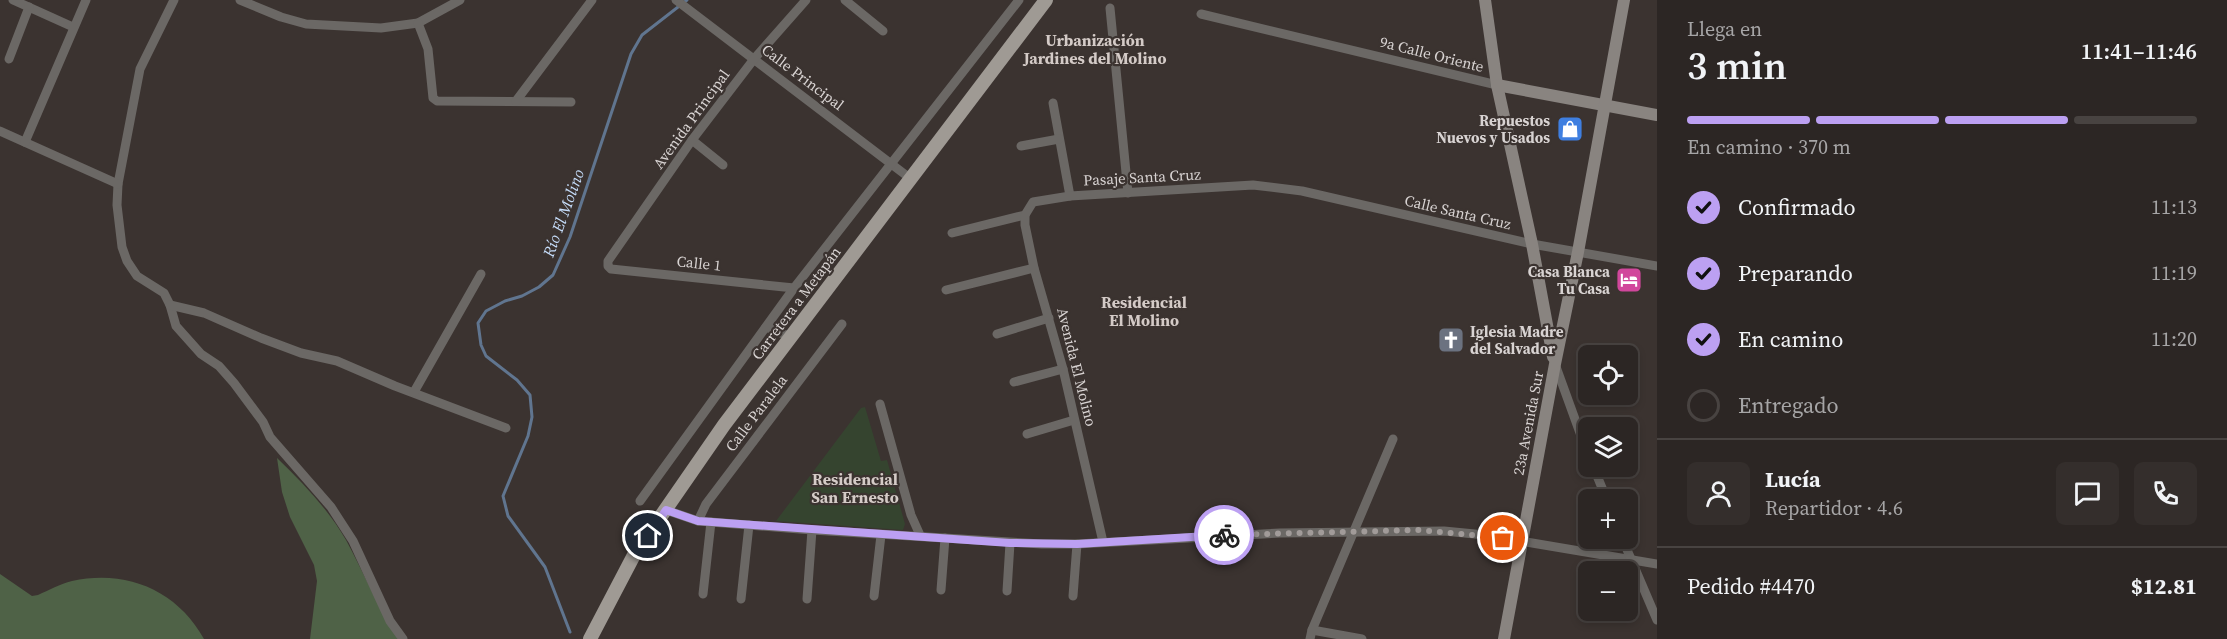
<!DOCTYPE html>
<html lang="es">
<meta charset="utf-8">
<style>
body{margin:0;font-family:"Source Serif 4",serif;background:#342e2c;color:#f1f3f6;height:100vh;display:flex;flex-direction:column;font-size:22px;white-space:nowrap}
*{box-sizing:border-box;margin:0}
p{font-size:20px;color:#a6a5a6}
.icon{flex:none;width:33px;height:33px;fill:none;stroke:currentColor;stroke-width:2;stroke-linecap:round;stroke-linejoin:round}
.map{position:relative;flex:1;overflow:hidden}
.side{display:flex;flex-direction:column;background:#2c2624;width:570px}
.side>*{flex:none}
.controls{position:absolute;left:1578px;top:345px;display:grid;gap:12px}
.controls a{display:grid;place-items:center;width:60px;height:60px;border-radius:9px;background:#2c2624;box-shadow:0 3px 9px #0003,0 0 0 2px #484341;font-size:30px}
.pin{position:absolute;display:grid;place-items:center;width:51px;height:51px;color:#fff;margin:-26px;border:3px solid #fff;border-radius:50%;box-shadow:0 2px 6px #0007}
.courier{position:absolute;display:grid;place-items:center;width:60px;height:60px;margin:-30px;border:4px solid #bca0f2;border-radius:50%;background:#fff;color:#222;box-shadow:0 2px 8px #0007}
.summary em{font-style:normal;font-weight:600}
.summary div{display:flex;flex-direction:column-reverse}
.summary{display:flex;align-items:center;justify-content:space-between;height:102px;padding:0 30px}
h1{font-size:39px;font-weight:600;line-height:45px}
.bar{display:grid;grid-template-columns:repeat(4,1fr);gap:9px 6px;align-content:center;height:72px;padding:0 30px}
.bar i{height:8px;border-radius:4px;background:#484341}
.bar .on{background:#bca0f2}
.bar p{grid-column:span 4}
.line{display:flex;align-items:center;gap:15px;padding:0 30px;border-top:2px solid #484341}
.line div{flex:1}
.round{display:grid;place-items:center;flex:none;width:63px;height:63px;border-radius:9px;background:#342e2c}
ol{padding:0 30px;list-style:none}
li{display:flex;align-items:center;gap:18px;height:66px}
li p{margin-inline-start:auto}
li .icon{padding:6px;border-radius:50%;background:#bca0f2;color:#111;stroke-width:4}
li:last-child{color:#a6a5a6}
li i{width:33px;height:33px;border:3px solid #484341;border-radius:50%}
main{display:flex;flex:1;min-height:0}
.map>svg:first-child{display:block}
.green{fill:#35442f}
.forest{fill:#4f6247}
.lines{fill:none;stroke-linecap:round;stroke-linejoin:round}
.stream{stroke:#60758f;stroke-width:3}
.street{stroke:#6b6865;stroke-width:9}
.secondary{stroke:#898480;stroke-width:12}
.primary{stroke:#9f9a94;stroke-width:14}
.done{stroke:#a19b99;stroke-width:6;stroke-dasharray:0 10.8}
.route{stroke:#bca0f2;stroke-width:8}
.labels{text-anchor:middle;dominant-baseline:central;stroke-width:4.5;stroke-linejoin:round;paint-order:stroke}
.street-label{font-size:15px;fill:#d8d3d2;stroke:#3b3330}
.poi-label{font-size:15px;font-weight:bold;fill:#d8d3d2;stroke:#3b3330;text-anchor:end}
.neighbourhood-label{font-size:16px;font-weight:bold;fill:#d4cbc7;stroke:#3b3330}
.water-label{font-size:16px;font-style:italic;fill:#c5dcf9;stroke:#3b3330}
</style>
<main>
<div class="map">
<svg width="1657" height="639" viewBox="0 0 1657 639">
<rect width="100%" height="100%" fill="#3b3330"/>
<polygon class="green" points="865,407 881,461 887,460 905,524 903,530 776,521 861,408"/>
<g class="forest">
<path d="M 277,458 C 303,483 328,509 346,540 C 364,573 378,607 398,639 L 310,639 L 317,581 L 314,565 L 290,517 L 282,492 Z"/>
<path d="M 0,574 L 32,596 L 38,595 C 49,590 60,584 72,581 C 126,569 177,590 204,639 L 0,639 Z"/>
</g>
<g class="lines">
<polyline class="stream" points="570,632 545,567 508,516 503,496 528,436 532,417 530,395 517,380 486,356 481,345 478,323 486,311 505,301 522,296 539,287 553,275 570,237 631,54 642,35 687,0"/>
<g class="street">
<polyline points="13,0 73,27"/>
<polyline points="174,0 140,69 118,184 117,205 122,247 127,261 137,276 164,293 170,305 176,326 201,354 219,366 234,383 263,422 270,437 331,507 353,541 390,621 403,639"/>
<polyline points="240,0 281,17 306,24 381,28 418,23 460,0"/>
<polyline points="676,0 911,179"/>
<polyline points="845,0 883,31"/>
<polyline points="1110,8 1128,193"/>
<polyline points="1201,14 1497,85"/>
<polyline points="418,23 428,49 433,98 437,101 571,102"/>
<polyline points="9,59 29,7"/>
<polyline points="516,101 592,0"/>
<polyline points="1053,103 1070,196"/>
<polyline points="0,131 118,184"/>
<polyline points="692,140 723,165"/>
<polyline points="25,142 86,0"/>
<polyline points="1021,146 1059,139"/>
<polyline points="952,233 1025,215"/>
<polyline points="794,288 611,269 608,266 608,261 692,140 754,59 806,0"/>
<polyline points="946,290 1034,268"/>
<polyline points="170,305 204,313 261,338 301,353 337,361 395,386 506,428"/>
<polyline points="766,327 791,337"/>
<polyline points="997,334 1049,318"/>
<polyline points="1555,364 1588,455"/>
<polyline points="1014,382 1063,369"/>
<polyline points="414,392 481,274"/>
<polyline points="880,404 911,515 920,535"/>
<polyline points="1027,434 1074,420"/>
<polyline points="1593,466 1607,500"/>
<polyline points="640,501 794,288 1019,0"/>
<polyline points="666,510 698,521 812,530 1042,544 1077,544 1280,533 1444,531 1485,535 1657,564"/>
<polyline points="698,521 706,504 842,324"/>
<polyline points="1622,538 1657,620"/>
<polyline points="1103,542 1063,369 1034,268 1025,225 1025,215 1033,202 1070,196 1253,185 1302,191 1532,244 1657,266"/>
<polyline points="941,590 945,538"/>
<polyline points="1007,591 1010,543"/>
<polyline points="703,594 711,522"/>
<polyline points="874,596 881,535"/>
<polyline points="1073,596 1077,544"/>
<polyline points="741,599 749,525"/>
<polyline points="807,599 812,530"/>
<polyline points="1312,630 1362,639"/>
<polyline points="1310,639 1312,630 1393,439"/>
</g>
<g class="secondary">
<polyline points="1485,0 1497,85 1532,244 1553,357"/>
<polyline points="1497,85 1657,115"/>
<polyline points="1504,639 1555,364 1578,252 1624,0"/>
</g>
<polyline class="primary" points="590,639 634,555 724,425 1046,0"/>
</g>
<g class="lines">
<polyline class="done" points="1224,535 1420,530 1503,538"/>
<polyline class="route" points="648,536 666,510 698,521 1010,543 1077,544 1224,535"/>
</g>
<defs>
<symbol id="shop-square" viewBox="-11 -11 22 22"><rect x="-9" y="-9" width="18" height="18" rx="4" fill="#3f7fe0" stroke="#3b3330"/><path d="M-5-2.5h2.3a2.7 3.5 0 0 1 5.4 0H5L5.5 6h-11ZM-1.5-2.5h3a1.5 2.3 0 0 0-3 0Z" fill="#fff"/></symbol>
<symbol id="hotel-square" viewBox="-11 -11 22 22"><rect x="-9" y="-9" width="18" height="18" rx="4" fill="#d1479c" stroke="#3b3330"/><path d="M-6-4.5h1.5V1H6V5H4.5V3h-9V5H-6ZM-4 0a1.8 1.8 0 1 1 3.6 0ZM.5 0V-2.5h3Q6-2.5 6 0Z" fill="#fff"/></symbol>
<symbol id="church-square" viewBox="-11 -11 22 22"><rect x="-9" y="-9" width="18" height="18" rx="4" fill="#6b7280" stroke="#3b3330"/><path d="M-1.2-6h2.4v3.5h3.3v2.4h-3.3V6h-2.4V-.1h-3.3v-2.4h3.3Z" fill="#fff"/></symbol>
</defs>
<g fill-rule="evenodd">
<use href="#shop-square" x="1555" y="114" width="30" height="30"/>
<use href="#hotel-square" x="1614" y="265" width="30" height="30"/>
<use href="#church-square" x="1436" y="325" width="30" height="30"/>
</g>
<g class="labels">
<g class="street-label">
<text transform="translate(1432 54) rotate(14)">9a Calle Oriente</text>
<text transform="translate(803 77) rotate(37)">Calle Principal</text>
<text transform="translate(691 119) rotate(-54)">Avenida Principal</text>
<text transform="translate(1142 177) rotate(-3)">Pasaje Santa Cruz</text>
<text transform="translate(1458 212) rotate(13)">Calle Santa Cruz</text>
<text transform="translate(699 263) rotate(6)">Calle 1</text>
<text transform="translate(796 303) rotate(-53)">Carretera a Metapán</text>
<text transform="translate(1077 367) rotate(76)">Avenida El Molino</text>
<text transform="translate(756 413) rotate(-53)">Calle Paralela</text>
<text transform="translate(1528 423) rotate(-79)">23a Avenida Sur</text>
</g>
<g class="poi-label">
<text x="1550" y="120">Repuestos<tspan x="1550" dy="17">Nuevos y Usados</tspan></text>
<text x="1610" y="271">Casa Blanca<tspan x="1610" dy="17">Tu Casa</tspan></text>
<text x="1470" y="331" text-anchor="start">Iglesia Madre<tspan x="1470" dy="17">del Salvador</tspan></text>
</g>
<g class="neighbourhood-label">
<text x="1095" y="40">Urbanización<tspan x="1095" dy="18">Jardines del Molino</tspan></text>
<text x="1144" y="302">Residencial<tspan x="1144" dy="18">El Molino</tspan></text>
<text x="855" y="479">Residencial<tspan x="855" dy="18">San Ernesto</tspan></text>
</g>
<g class="water-label">
<text transform="translate(563 213) rotate(-70)">Río El Molino</text>
</g>
</g>
</svg>
<div class="controls">
<a><svg class="icon" aria-label="locate" viewBox="0 0 24 24"><circle cx="12" cy="12" r="6"/><path d="M12 2v4M12 18v4M2 12h4M18 12h4"/></svg></a>
<a><svg class="icon" aria-label="layers" viewBox="0 0 24 24"><path d="M12 4l9 5-9 5-9-5zM3 14l9 5 9-5"/></svg></a>
<a>+</a>
<a>−</a>
</div>
<div class="pin" style="left:1503px;top:538px;background:#ea580c"><svg class="icon" aria-label="bag" viewBox="0 0 24 24"><path d="M5 8h14l-1 12H6zM9 8a3 3 0 0 1 6 0"/></svg></div>
<div class="pin" style="left:648px;top:536px;background:#1f2937"><svg class="icon" aria-label="home" viewBox="0 0 24 24"><path d="M3 11l9-7 9 7M6 9v11h12V9"/></svg></div>
<div class="courier" style="left:1224px;top:535px"><svg class="icon" aria-label="bike" viewBox="0 0 24 24"><circle cx="6" cy="16" r="4"/><circle cx="18" cy="16" r="4"/><path d="M6 16l4-8h5l3 8M10 8l3 8H6M13 5h3"/></svg></div>
</div>
<section class="side">
<div class="summary"><div><h1>3 min</h1><p>Llega en</p></div><em>11:41–11:46</em></div>
<div class="bar"><i class="on"></i><i class="on"></i><i class="on"></i><i></i><p>En camino · 370 m</p></div>
<ol>
<li><svg class="icon" aria-label="check" viewBox="0 0 24 24"><path d="M5 12l5 5 9-10"/></svg>Confirmado<p>11:13</p></li>
<li><svg class="icon" aria-label="check" viewBox="0 0 24 24"><path d="M5 12l5 5 9-10"/></svg>Preparando<p>11:19</p></li>
<li><svg class="icon" aria-label="check" viewBox="0 0 24 24"><path d="M5 12l5 5 9-10"/></svg>En camino<p>11:20</p></li>
<li><i></i>Entregado</li>
</ol>
<div class="line" style="height:108px"><a class="round"><svg class="icon" aria-label="person" viewBox="0 0 24 24"><circle cx="12" cy="8" r="4"/><path d="M4 21q1-7 8-7t8 7"/></svg></a><div><b>Lucía</b><p>Repartidor · 4.6</p></div><a class="round"><svg class="icon" aria-label="chat" viewBox="0 0 24 24"><path d="M4 5h16v11H9l-5 4z"/></svg></a><a class="round"><svg class="icon" aria-label="phone" viewBox="0 0 24 24"><path d="M5 4h4l2 5-3 2q2 4 5 5l2-3 5 2v4C11 20 4 13 5 4z"/></svg></a></div>
<div class="line" style="height:78px"><div>Pedido #4470</div><b>$12.81</b></div>
</section>
</main>
